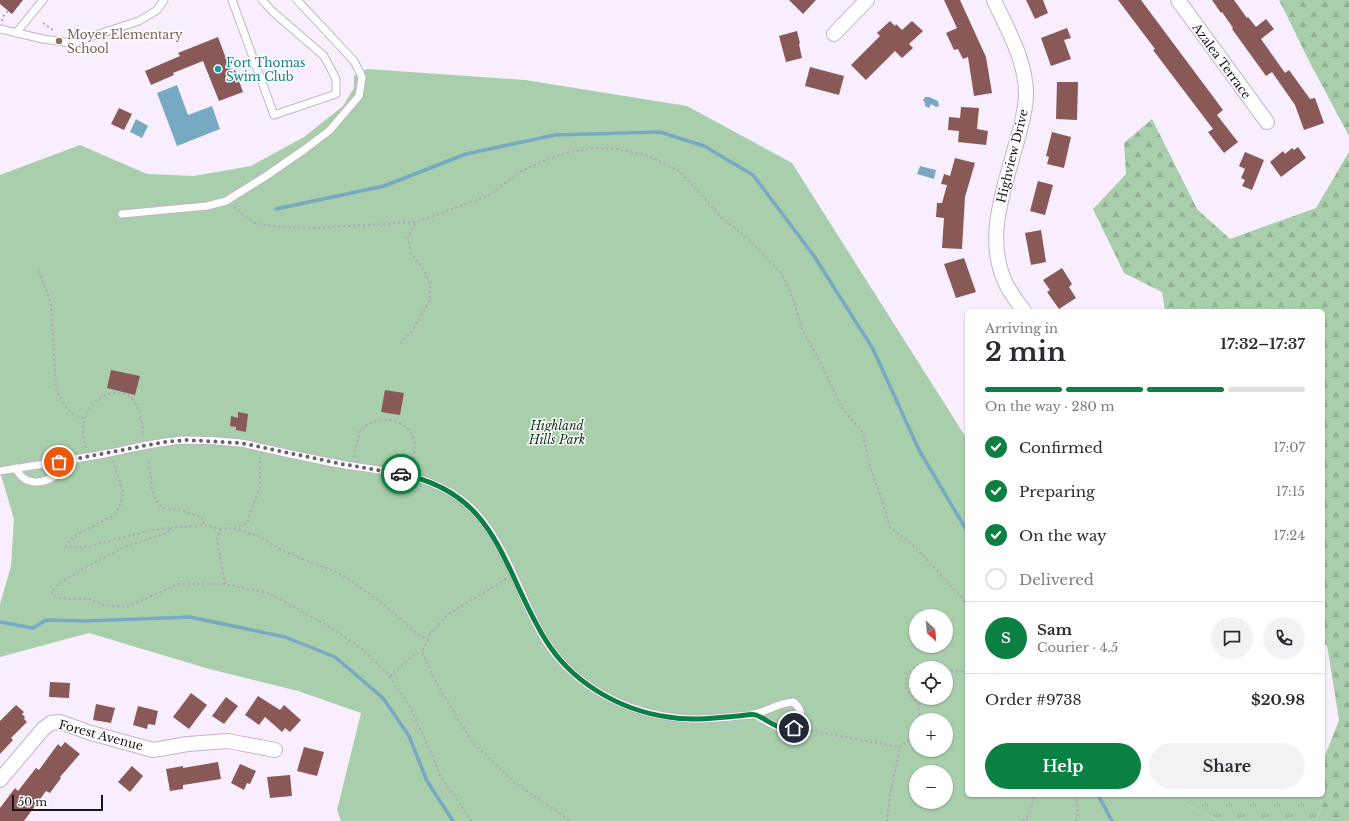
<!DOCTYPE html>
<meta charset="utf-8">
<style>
body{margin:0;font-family:"Libre Baskerville",serif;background:#f2f2f3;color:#2b2b33;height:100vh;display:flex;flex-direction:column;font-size:15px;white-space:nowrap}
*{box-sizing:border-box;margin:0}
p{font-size:13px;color:#7c7c81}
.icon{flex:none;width:22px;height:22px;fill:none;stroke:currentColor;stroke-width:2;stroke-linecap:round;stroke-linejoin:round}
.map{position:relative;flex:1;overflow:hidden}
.details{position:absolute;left:965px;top:309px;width:360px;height:488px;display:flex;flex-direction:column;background:#fff;border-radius:6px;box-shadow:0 1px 3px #0004}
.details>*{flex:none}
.needle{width:26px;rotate:154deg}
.tools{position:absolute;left:909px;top:609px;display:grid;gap:8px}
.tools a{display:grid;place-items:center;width:44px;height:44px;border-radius:50%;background:#fff;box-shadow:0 1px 3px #0004;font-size:20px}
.scale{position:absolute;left:12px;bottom:10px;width:91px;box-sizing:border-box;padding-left:4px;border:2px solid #19151b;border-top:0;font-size:11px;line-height:14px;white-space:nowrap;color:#19151b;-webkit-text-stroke:3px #fff;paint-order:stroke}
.pin{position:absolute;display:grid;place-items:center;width:34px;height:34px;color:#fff;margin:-17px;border:2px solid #fff;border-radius:50%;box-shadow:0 1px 4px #0007}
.courier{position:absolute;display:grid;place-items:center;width:40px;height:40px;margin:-20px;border:3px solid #0b8043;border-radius:50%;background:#fff;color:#222;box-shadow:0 1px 5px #0007}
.summary em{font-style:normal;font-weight:800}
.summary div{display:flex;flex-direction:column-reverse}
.summary{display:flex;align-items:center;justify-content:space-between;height:68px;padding:0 20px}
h1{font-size:26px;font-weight:800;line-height:30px}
.bar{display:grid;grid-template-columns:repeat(4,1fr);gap:6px 4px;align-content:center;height:48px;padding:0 20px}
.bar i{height:5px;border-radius:3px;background:#e1e1e2}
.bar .selected{background:#0b8043}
.bar p{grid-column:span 4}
.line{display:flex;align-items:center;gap:10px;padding:0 20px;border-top:1px solid #e1e1e2}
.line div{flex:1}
.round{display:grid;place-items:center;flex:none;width:42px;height:42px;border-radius:21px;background:#f2f2f3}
ol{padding:0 20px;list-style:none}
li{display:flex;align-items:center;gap:12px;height:44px}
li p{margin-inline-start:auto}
li .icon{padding:4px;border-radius:50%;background:#0b8043;color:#fff;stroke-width:4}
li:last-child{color:#7c7c81}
li i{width:22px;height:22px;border:2px solid #e1e1e2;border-radius:50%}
.button{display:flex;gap:8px;margin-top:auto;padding:8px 20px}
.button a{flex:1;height:46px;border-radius:24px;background:#0b8043;color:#fff;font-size:16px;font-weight:800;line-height:46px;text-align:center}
.button a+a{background:#f2f2f3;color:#2b2b33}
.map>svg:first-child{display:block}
.grass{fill:url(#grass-tufts)}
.forest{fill:url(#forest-firs)}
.park{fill:#a9ceac;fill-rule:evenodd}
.water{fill:#78a9c2}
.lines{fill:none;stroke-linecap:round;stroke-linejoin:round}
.stream{stroke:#78a9c2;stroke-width:3.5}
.building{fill:#895958}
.lane-casing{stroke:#c1b4c6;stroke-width:9}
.street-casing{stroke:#c1b4c6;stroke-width:16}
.path{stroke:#aea6b2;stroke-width:2;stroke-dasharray:2 3;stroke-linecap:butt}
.lane{stroke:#fff;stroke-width:7}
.street{stroke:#fff;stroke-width:14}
.done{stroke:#67616a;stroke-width:4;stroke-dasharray:0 7.2}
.route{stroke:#0b8043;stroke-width:5}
.education-dot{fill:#8d6e63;stroke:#fff;stroke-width:1.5}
.culture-dot{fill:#0f9aa8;stroke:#fff;stroke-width:1.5}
.labels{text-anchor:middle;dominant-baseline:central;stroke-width:3;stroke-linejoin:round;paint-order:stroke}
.education-label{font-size:12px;fill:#785e54;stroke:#fff;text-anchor:start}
.street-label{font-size:12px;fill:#19151b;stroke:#fff}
.culture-label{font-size:12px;fill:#0d838f;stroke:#fff;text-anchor:start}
.park-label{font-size:12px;font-style:italic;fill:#093513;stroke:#fff}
</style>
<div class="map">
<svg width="1349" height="821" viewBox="0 0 1349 821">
<defs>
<pattern id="grass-tufts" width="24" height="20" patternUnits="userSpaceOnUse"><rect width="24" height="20" fill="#a9ceac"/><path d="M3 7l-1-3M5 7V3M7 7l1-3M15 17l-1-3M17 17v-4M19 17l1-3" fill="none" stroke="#91b093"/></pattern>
<pattern id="forest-firs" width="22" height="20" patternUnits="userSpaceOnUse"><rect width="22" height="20" fill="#a9ceac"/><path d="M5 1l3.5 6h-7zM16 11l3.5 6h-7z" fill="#91b093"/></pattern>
</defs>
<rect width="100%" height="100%" fill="#f9eefd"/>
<polygon class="grass" points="1167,795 1318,795 1322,804 1316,821 1220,821"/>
<g class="forest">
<polygon points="1279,0 1349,0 1349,136 1309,61"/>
<polygon points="1152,119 1197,209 1230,239 1316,208 1349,152 1349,821 1316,821 1322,804 1318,795 1323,795 1323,761 1339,720 1327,645 1323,644 1323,311 1165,311 1162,292 1124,273 1093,209 1126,174 1124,143"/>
</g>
<path class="park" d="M 367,69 L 525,80 L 687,106 L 792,163 L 967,439 L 967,795 L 1167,795 L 1220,821 L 341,821 L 337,810 L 361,713 L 298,691 L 209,669 L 89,633 L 0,657 L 0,604 L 11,566 L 14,519 L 0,472 L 0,175 L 80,145 L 147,174 L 194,176 L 251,166 L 304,137 L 343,106 L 354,88 L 354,76 ZM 916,616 L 946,616 L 946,646 L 916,646 ZM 916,668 L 946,668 L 946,698 L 916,698 ZM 916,720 L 946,720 L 946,750 L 916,750 ZM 916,772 L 946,772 L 946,802 L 916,802 Z"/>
<g class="water">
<polygon points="177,85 188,115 212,106 220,129 177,146 157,93"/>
<polygon points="925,97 929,97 938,101 939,106 936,107 931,104 929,108 925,106 925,103 923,100"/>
<polygon points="136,119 148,126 142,138 130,132"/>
<polygon points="920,166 936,170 934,179 917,174"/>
</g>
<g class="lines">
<g class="stream">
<polyline points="276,209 384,186 466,154 555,135 660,132 704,146 753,175 814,256 873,349 919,450 967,531"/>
<polyline points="0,622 33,628 46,620 85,621 190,617 285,637 335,657 383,698 409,736 427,781 453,821"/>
<polyline points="1098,795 1112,821"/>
</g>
</g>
<g class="building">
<polygon points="0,0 23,0 12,14 0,4"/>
<polygon points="789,0 816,0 803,14"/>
<polygon points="944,0 960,0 986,57 992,93 974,96 968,57 963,59 958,49 954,50 946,33 957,28"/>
<polygon points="1026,0 1043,0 1048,13 1035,19"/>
<polygon points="1118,0 1141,0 1223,110 1217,115 1238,142 1224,153 1208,132 1213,129 1153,50 1155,49"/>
<polygon points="1212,0 1234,0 1247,18 1248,17 1256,27 1266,19 1274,29 1261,39 1285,73 1289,70 1310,99 1315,98 1324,123 1304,130 1295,105 1272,72 1266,76 1232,29 1233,28 1222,12 1221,13"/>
<polygon points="890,21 895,26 896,24 902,30 912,21 923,31 909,44 913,48 902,58 895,51 866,80 851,65 880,36 877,33"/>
<polygon points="1067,28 1071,38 1064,40 1071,59 1051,66 1041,38"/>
<polygon points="797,31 800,43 799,44 802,58 786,62 779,36"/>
<polygon points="218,37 231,72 235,70 243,92 219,101 203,61 173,73 174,75 151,85 145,71 180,56 178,53"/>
<polygon points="810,67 844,76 839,95 805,86"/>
<polygon points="1057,82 1078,82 1077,120 1056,119"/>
<polygon points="961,107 979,108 977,129 988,131 986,145 958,142 959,131 948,130 949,117 960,118"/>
<polygon points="119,108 132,114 124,130 111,124"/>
<polygon points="1052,132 1071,137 1064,168 1047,164 1049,157 1046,156"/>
<polygon points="1298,147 1306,158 1281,177 1270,162 1283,151 1285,154 1292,148 1294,150"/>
<polygon points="1245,152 1264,160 1252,190 1242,186 1245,180 1241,178 1245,169 1239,166"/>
<polygon points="955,158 975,163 965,197 962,249 942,248 944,218 936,217 937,203 942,203 947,185 941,184 944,174 950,176"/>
<polygon points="1038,181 1053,185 1045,215 1030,211"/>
<polygon points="1041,230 1046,262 1031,265 1025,233"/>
<polygon points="964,258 976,292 956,298 944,264"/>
<polygon points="1062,268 1072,284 1069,287 1076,298 1059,309 1047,292 1050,290 1043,280"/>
<polygon points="111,370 140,376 135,395 107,388"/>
<polygon points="385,390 404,393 400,415 381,412"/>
<polygon points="238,412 248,414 246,432 236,430 236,427 230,426 231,416 238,418"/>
<polygon points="50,682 70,683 69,698 49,697"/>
<polygon points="191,693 207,705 189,729 173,717"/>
<polygon points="258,696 280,710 284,705 301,720 290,732 285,728 282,732 265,717 259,725 245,715"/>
<polygon points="226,697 238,706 224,724 212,716"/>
<polygon points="96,704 115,708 111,723 93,720"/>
<polygon points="16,705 24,712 22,714 25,717 24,719 27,722 11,738 13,740 0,754 0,721"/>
<polygon points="138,706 158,711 155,725 148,724 147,729 133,725"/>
<polygon points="65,742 80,754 60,777 61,778 50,793 46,791 24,821 0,821 0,808 15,788 18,791 36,768 39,770 58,744 61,747"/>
<polygon points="304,747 324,752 317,776 297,771"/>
<polygon points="218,762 221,779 183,785 183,789 170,791 166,769 183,766 183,768"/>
<polygon points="240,764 256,771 250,784 247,783 244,790 231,783"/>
<polygon points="132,766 143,776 130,792 118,782"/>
<polygon points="290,775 292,796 270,798 267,777"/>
</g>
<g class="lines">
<defs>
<g id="lane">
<polyline points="232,0 274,115 336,94 336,79 324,56 273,12 262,0"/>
<polyline points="0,29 43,39 71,43 139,21 157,10 164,0"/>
<polyline points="16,33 43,0"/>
<polyline points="122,214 207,206 226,201 266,176 305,149 329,131 359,96 362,77 354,61 297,0"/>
<path d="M 16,468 C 23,485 41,485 55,476 C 61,472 65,465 70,460"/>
<path d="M 0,471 C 36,465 73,460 109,453 C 134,448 160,441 186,440 C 204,440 223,441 241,443 C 249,444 256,447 263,448 C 290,454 318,460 345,465 C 385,471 428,474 462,500 C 492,523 508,563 523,596 C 533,618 543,641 560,660 C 594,698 644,718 695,719 C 713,719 731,717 750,715 C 765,713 777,703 793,702 C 806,711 802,730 787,729 C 776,728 764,720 754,714"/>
</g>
<g id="street">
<path d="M 994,0 C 1008,31 1027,62 1026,97 C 1025,114 1020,131 1015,148 C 1003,193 984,241 1007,286 C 1012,295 1018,303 1024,311"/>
<path id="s1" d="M 1178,0 L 1267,122"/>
<polyline points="834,34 867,0"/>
<polyline points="0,780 43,729 51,723 60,722 91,733 153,750 188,744 228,741 275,750"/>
</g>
</defs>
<use href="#lane" class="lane-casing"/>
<use href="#street" class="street-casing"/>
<g class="path">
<polyline points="2,21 2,18 8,11"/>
<polyline points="43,23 53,30"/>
<polyline points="230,69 245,64 244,63"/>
<polyline points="234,207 255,223 277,227 315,228 416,222 488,196 520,172 543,161 566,153 591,148 618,149 649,156 679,171 702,195 721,217 746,237 782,274 793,299 803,331 822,365 840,405 863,433 869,464 882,500 890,527 916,548 967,603"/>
<polyline points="39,271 51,304 56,389 63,403 72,414 84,419"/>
<polyline points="400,343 411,333 430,300 430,283 423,268 411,253 408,238 416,222"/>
<path d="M 86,448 C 84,438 81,428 85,417 C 91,398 121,381 135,403 C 141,412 142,425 144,436"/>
<path d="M 354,457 L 360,430 C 373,418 391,415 405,427 C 408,429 411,432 413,436 C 416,446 414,457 412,467"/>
<polyline points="113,461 123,492 120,505 114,515 73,537 66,547 82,548 152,530 170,528 167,533 126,546 81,570 64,580 51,591 56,597 67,599 90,599 103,605 126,607 179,584 225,584 269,593 333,629 362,649 386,672 408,703 430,750 440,776 472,821"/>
<polyline points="149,462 152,488 156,501 163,508 179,510 202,517 204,525"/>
<polyline points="170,528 204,525 221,529"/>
<polyline points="234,528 259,536 285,552 341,574 383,604 420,636 428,639"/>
<polyline points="506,579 447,615 431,633 422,652 437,684 473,743 515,783 571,821"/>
<polyline points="225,584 217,539 221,529 234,528 247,523 260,487 260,457"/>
<polyline points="946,670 967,672"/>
<path d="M 390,676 C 400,668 409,655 422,652"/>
<polyline points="920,720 918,704 905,687 907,672 918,665 931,668"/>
<polyline points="806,730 900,747 916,735"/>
<polyline points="887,821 890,796 900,747"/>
<polyline points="1023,821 1028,816 1035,795"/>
<polyline points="1076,821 1078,813 1076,795"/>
</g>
<use href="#lane" class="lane"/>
<use href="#street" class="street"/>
</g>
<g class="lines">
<polyline class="done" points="59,462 164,442 187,440 241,443 342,464 401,474"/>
<path class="route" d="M 401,474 C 498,493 501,567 545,639 C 571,682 619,710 668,717 C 691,721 715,718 738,716 C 743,716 751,713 756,715 C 769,720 779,732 794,728"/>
</g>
<circle class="education-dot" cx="59" cy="41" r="4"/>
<circle class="culture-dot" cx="218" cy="69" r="4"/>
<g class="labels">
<g class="education-label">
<text x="67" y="34">Moyer Elementary<tspan x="67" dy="14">School</tspan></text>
</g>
<g class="street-label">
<text stroke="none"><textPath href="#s1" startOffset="75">Azalea Terrace</textPath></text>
<text transform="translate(1012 156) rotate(-76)">Highview Drive</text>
<text transform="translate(101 735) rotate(15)">Forest Avenue</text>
</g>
<g class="culture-label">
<text x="226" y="62">Fort Thomas<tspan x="226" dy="14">Swim Club</tspan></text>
</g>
<g class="park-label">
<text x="557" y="425">Highland<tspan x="557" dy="14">Hills Park</tspan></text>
</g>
</g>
</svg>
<div class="tools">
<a><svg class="needle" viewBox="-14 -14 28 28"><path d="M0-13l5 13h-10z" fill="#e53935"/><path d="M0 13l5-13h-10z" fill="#7c7c81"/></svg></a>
<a><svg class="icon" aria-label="locate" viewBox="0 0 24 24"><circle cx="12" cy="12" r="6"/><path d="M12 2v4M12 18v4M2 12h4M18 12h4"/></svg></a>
<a>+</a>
<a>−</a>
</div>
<div class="scale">50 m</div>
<div class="pin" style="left:59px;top:462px;background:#ea580c"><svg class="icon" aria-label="bag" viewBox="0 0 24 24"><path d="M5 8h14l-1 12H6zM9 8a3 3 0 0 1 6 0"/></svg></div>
<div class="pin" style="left:794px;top:728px;background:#1f2937"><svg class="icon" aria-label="home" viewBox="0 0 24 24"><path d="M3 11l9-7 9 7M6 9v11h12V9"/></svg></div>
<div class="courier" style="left:401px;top:474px"><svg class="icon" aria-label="car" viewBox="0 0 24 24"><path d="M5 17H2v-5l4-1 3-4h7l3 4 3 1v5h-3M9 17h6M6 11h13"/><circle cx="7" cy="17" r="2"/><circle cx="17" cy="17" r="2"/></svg></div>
<section class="details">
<div class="summary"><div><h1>2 min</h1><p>Arriving in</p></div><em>17:32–17:37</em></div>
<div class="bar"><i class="selected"></i><i class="selected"></i><i class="selected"></i><i></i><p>On the way · 280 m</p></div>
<ol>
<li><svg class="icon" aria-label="check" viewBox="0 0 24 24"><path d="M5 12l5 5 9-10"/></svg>Confirmed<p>17:07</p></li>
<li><svg class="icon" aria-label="check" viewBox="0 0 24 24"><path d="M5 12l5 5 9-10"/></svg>Preparing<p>17:15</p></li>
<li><svg class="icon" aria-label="check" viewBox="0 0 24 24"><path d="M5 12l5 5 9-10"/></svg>On the way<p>17:24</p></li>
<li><i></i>Delivered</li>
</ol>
<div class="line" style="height:72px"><b class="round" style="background:#0b8043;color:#fff">S</b><div><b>Sam</b><p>Courier · 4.5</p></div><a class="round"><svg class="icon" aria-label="chat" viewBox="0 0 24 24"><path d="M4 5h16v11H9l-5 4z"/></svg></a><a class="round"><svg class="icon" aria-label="phone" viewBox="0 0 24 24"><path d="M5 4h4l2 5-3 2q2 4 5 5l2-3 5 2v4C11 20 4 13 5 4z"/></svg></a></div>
<div class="line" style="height:52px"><div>Order #9738</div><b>$20.98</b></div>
<div class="button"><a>Help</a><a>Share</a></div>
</section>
</div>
